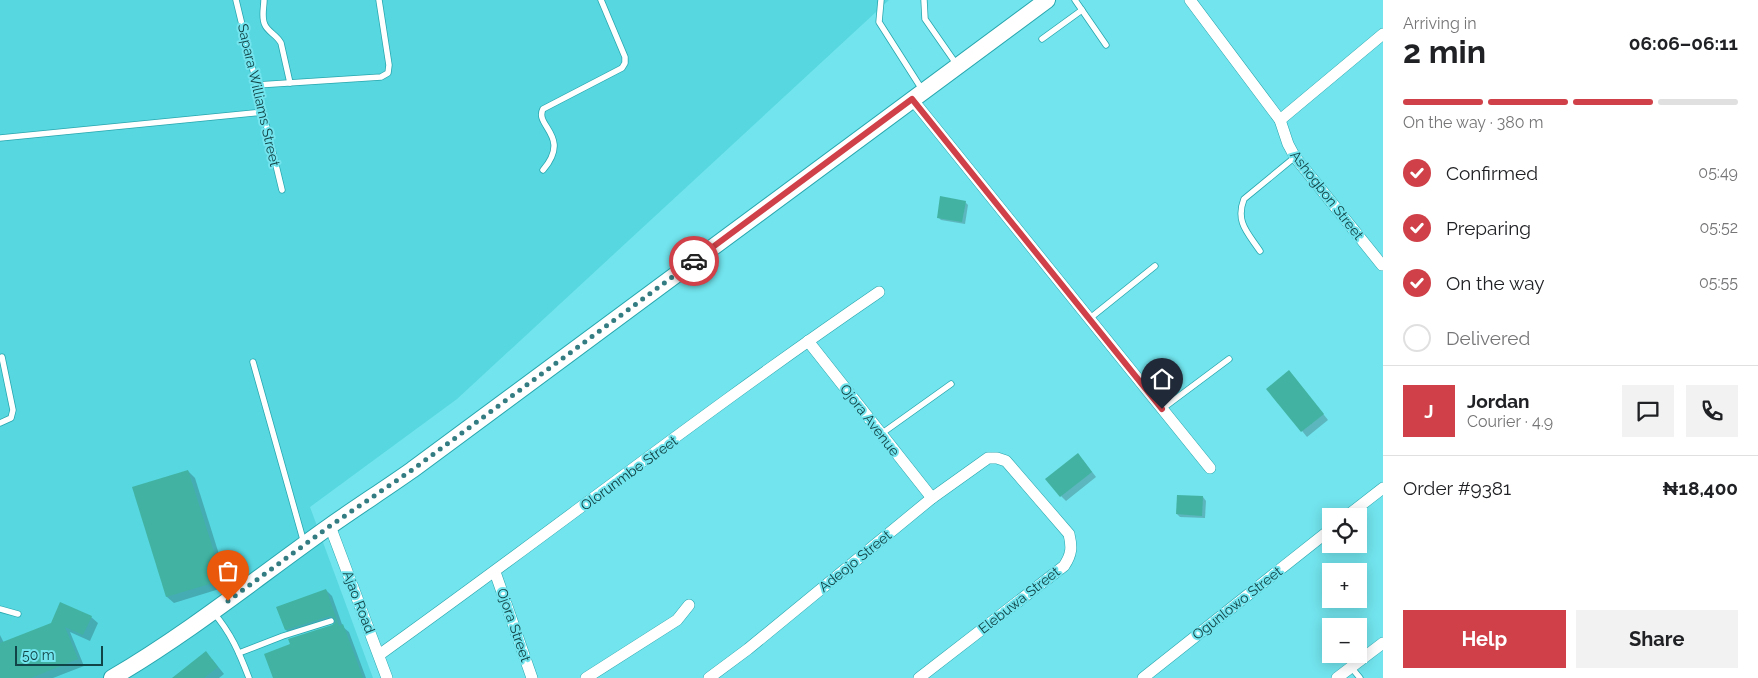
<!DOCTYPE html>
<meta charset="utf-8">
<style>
body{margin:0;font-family:Raleway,sans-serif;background:#f2f2f2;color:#202124;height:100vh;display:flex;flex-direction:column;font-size:19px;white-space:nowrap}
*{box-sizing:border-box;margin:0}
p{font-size:16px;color:#757577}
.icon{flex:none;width:28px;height:28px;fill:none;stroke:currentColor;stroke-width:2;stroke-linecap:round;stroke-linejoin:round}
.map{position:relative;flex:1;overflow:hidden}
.drawer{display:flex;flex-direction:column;background:#fff;width:375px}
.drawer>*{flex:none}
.tools{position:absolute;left:1322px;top:508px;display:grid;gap:10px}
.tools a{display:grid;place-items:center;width:45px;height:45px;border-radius:0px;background:#fff;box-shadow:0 2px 12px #0003;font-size:25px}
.scale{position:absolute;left:15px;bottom:12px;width:88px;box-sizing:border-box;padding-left:5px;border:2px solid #114447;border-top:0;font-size:14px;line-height:18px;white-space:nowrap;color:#114447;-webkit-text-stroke:4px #72e4ed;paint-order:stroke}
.pin{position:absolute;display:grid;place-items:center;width:42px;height:42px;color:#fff;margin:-51px -21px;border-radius:50% 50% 50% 0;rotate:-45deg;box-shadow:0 0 5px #0007}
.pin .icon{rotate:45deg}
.courier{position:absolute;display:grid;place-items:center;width:50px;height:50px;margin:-25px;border:4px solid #cf4048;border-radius:50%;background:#fff;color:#222;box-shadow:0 1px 6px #0007}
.overview em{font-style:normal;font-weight:700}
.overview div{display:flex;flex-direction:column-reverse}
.overview{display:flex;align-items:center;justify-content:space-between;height:85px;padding:0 20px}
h1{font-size:32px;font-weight:700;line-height:38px}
.bar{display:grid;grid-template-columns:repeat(4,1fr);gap:8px 5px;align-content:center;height:60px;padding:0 20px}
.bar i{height:6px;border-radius:4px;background:#e0e0e0}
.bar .on{background:#cf4048}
.bar p{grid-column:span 4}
.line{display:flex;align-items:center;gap:12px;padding:0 20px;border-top:1px solid #e0e0e0}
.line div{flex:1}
.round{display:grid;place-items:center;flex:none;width:52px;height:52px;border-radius:0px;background:#f2f2f2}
ol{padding:0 20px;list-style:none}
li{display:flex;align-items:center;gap:15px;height:55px}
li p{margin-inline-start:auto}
li .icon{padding:5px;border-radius:50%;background:#cf4048;color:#fff;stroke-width:4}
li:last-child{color:#757577}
li i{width:28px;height:28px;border:2px solid #e0e0e0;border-radius:50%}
.action{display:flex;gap:10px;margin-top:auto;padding:10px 20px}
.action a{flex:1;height:58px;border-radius:0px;background:#cf4048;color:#fff;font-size:20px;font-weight:700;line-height:58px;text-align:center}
.action a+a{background:#f2f2f2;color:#202124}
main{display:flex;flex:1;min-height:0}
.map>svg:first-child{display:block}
.built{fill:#57d7e0}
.shadow{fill:#0003}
.building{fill:#42b3a2}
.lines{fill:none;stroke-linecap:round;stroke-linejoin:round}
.lane-casing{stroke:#27a6ae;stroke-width:7}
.street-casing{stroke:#27a6ae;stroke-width:12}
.secondary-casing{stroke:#27a6ae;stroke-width:18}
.lane{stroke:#fff;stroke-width:5.5}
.street{stroke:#fff;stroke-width:11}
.secondary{stroke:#fff;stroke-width:16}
.done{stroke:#337c81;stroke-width:5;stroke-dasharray:0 9}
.route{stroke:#cf4048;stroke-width:6}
.labels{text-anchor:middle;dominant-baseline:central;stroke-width:4;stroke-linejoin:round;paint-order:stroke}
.street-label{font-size:14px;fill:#114447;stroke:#72e4ed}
</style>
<main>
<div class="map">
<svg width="1383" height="678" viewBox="0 0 1383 678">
<rect width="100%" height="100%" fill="#72e4ed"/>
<polygon class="built" points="0,0 889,0 457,399 310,507 373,678 0,678"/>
<g class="shadow">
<polygon points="965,202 968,205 965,224 941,220 938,217"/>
<polygon points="1294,377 1328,420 1307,437 1268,389"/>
<polygon points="1083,460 1096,477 1066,501 1061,496"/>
<polygon points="188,471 195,478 229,586 174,603 167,597"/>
<polygon points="1203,497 1206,501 1205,518 1180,517 1177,514"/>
<polygon points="326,590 332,596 343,627 349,632 366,678 274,678 333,627 335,623 292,636 286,630 278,607"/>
<polygon points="91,617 98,623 90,641 70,632 84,666 53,678 0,678 0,635 4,643"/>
<polygon points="212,659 224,674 219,678 174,678"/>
</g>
<g class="building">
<polygon points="940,196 966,201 962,222 937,218"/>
<polygon points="1289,370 1324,414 1301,432 1266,389"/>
<polygon points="1078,453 1092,472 1060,497 1045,479"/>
<polygon points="188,470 223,580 166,597 132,487"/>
<polygon points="1177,495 1203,496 1202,516 1176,514"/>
<polygon points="326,589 339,626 343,624 363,678 273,678 264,654 290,644 288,639 332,625 336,622 334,618 330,616 285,630 276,607"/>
<polygon points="60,602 92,616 83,635 65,627 78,659 31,678 0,678 0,643 51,623"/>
<polygon points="206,651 218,667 204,678 172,678"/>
</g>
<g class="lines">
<defs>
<g id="lane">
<polyline points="236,0 282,190"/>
<path d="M 264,0 C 264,7 261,18 265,25 C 268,32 277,35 281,43 L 290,83"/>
<polyline points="881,0 879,22 923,91"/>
<polyline points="924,0 925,19 957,65"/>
<polyline points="1075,0 1106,45"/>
<polyline points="1042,39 1082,10"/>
<polyline points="257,85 381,77 388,73 389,65 379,0"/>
<polyline points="0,138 263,112"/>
<path d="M 543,170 C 572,136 534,126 543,109 L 622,68 L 625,63 L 625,57 L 601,0"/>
<path d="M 1260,251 C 1248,233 1235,222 1244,199 L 1295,157"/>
<polyline points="1089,319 1155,266"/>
<polyline points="253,362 304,543"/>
<polyline points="1162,409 1229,359"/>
<polyline points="0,423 11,418 13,410 2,357"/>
<polyline points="881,434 951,384"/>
<polyline points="0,609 18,614"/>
<path d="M 213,612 C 231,633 239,652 249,678"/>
<polyline points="239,653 283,636 331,621"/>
<polyline points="1351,667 1360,678"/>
</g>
<g id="street">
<polyline points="1190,0 1280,120 1288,144 1295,157 1382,265"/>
<polyline points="912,99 1210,468"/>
<polyline points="1280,120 1383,34"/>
<polyline points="808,341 932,498"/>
<polyline points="1347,516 1383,488"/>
<polyline points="330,526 387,678"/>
<polyline points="495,572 532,678"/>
<path d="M 379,655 C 547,535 709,408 879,292"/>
<polyline points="586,678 677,620 689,605"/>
<path d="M 709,678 L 748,649 L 932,498 L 988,458 L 997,458 L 1006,461 L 1069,534 C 1072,547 1072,554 1064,566 L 919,678"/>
<polyline points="1143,678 1331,529"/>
<polyline points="1337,678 1383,643"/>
</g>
<path id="secondary" d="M 112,678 C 189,633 258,577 330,526 C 357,507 385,489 412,470 L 1047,0"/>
</defs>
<use href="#lane" class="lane-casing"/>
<use href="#street" class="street-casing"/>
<use href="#secondary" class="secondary-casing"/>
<use href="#lane" class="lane"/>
<use href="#street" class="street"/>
<use href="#secondary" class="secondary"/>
</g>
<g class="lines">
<polyline class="done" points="228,601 330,526 412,470 694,261"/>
<polyline class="route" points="694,261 912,99 1162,409"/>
</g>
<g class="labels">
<g class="street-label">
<text transform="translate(259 95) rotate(77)">Sapara Williams Street</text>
<text transform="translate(1327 195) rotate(52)">Ashogbon Street</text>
<text transform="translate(870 420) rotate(52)">Ojora Avenue</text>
<text transform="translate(629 473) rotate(-36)">Olorunmbe Street</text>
<text transform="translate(855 561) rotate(-39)">Adeojo Street</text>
<text transform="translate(1019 600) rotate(-38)">Elebuwa Street</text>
<text transform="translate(359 602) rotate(69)">Ajao Road</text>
<text transform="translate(1237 603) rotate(-38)">Ogunlowo Street</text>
<text transform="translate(514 625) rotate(71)">Ojora Street</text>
</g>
</g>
</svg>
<div class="tools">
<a><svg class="icon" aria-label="locate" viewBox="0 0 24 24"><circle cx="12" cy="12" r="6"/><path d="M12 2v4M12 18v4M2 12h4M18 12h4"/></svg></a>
<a>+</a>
<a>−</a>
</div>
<div class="scale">50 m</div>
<div class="pin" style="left:228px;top:601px;background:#ea580c"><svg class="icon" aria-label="bag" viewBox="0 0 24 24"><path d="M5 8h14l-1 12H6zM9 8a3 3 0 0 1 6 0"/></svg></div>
<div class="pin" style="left:1162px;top:409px;background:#1f2937"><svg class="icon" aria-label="home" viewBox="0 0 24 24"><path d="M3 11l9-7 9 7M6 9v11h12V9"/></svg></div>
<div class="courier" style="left:694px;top:261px"><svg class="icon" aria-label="car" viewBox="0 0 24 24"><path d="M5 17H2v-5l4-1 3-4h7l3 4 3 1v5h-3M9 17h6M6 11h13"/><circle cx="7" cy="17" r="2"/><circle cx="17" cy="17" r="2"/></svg></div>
</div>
<section class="drawer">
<div class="overview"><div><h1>2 min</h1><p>Arriving in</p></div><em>06:06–06:11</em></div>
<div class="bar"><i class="on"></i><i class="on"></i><i class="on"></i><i></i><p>On the way · 380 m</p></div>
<ol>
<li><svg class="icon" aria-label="check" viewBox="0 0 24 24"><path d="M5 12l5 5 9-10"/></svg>Confirmed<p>05:49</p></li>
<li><svg class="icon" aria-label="check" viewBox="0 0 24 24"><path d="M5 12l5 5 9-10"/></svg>Preparing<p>05:52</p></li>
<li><svg class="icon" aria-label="check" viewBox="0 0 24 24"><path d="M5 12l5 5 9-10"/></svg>On the way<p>05:55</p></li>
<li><i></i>Delivered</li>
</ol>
<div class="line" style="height:90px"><b class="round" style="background:#cf4048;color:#fff">J</b><div><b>Jordan</b><p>Courier · 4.9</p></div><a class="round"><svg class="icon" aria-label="chat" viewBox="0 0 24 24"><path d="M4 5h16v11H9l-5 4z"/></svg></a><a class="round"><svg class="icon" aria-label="phone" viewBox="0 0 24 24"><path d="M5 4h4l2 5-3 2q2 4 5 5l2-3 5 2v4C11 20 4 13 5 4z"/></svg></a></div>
<div class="line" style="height:65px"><div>Order #9381</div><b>₦18,400</b></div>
<div class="action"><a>Help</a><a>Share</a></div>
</section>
</main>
